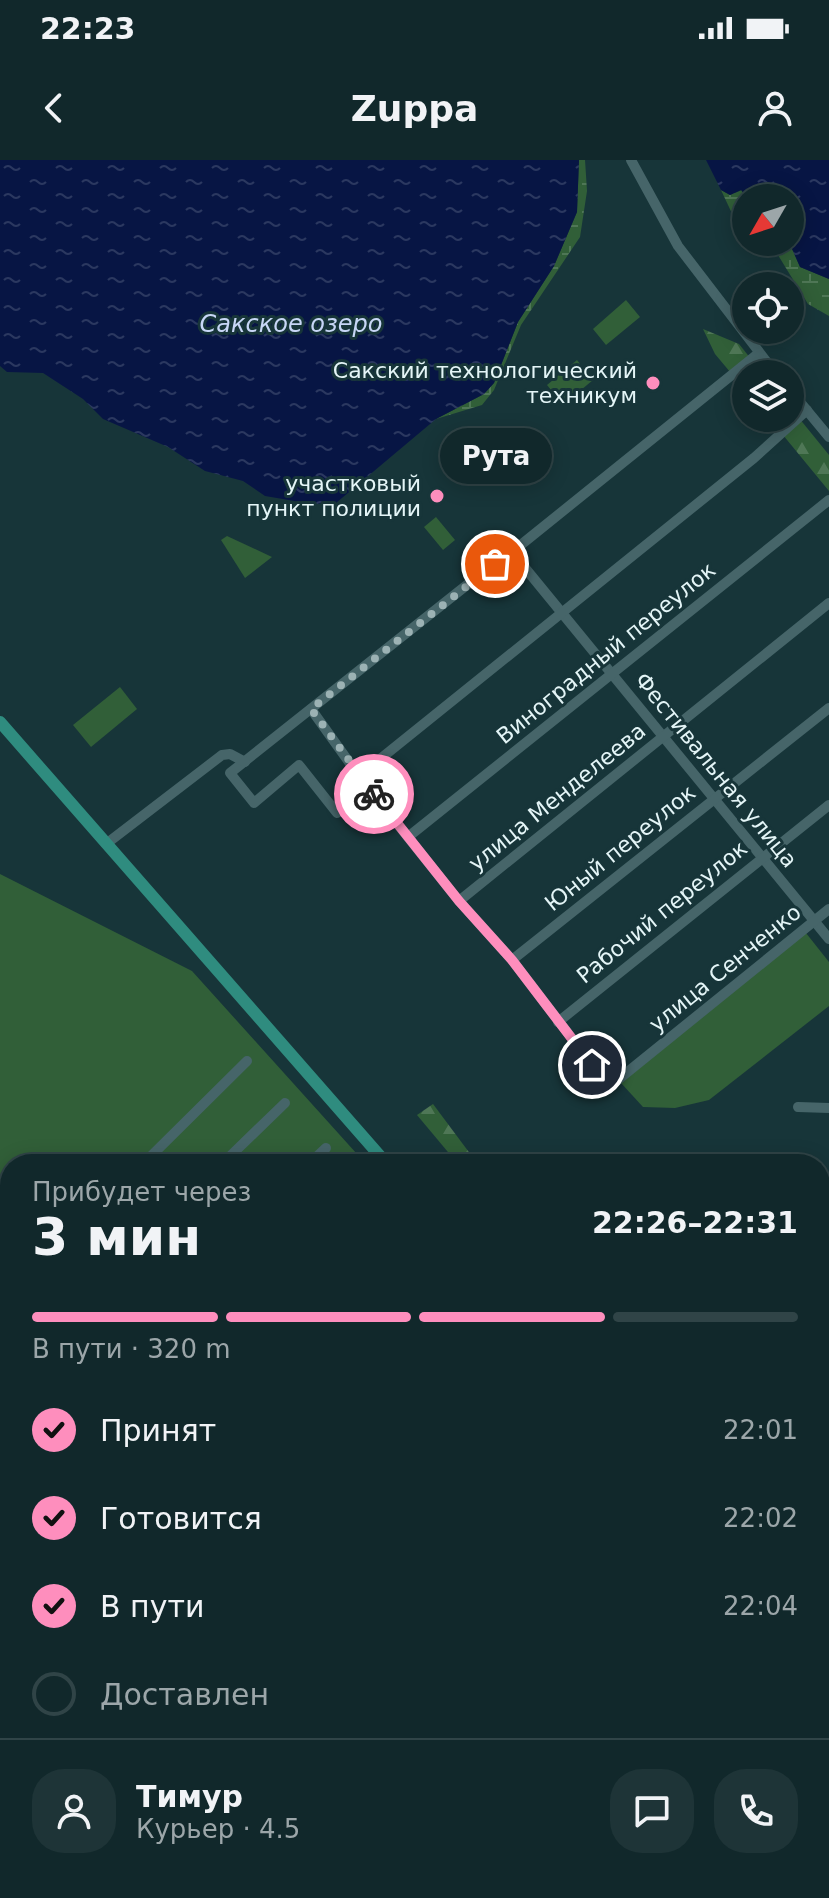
<!DOCTYPE html>
<html lang="ru">
<meta charset="utf-8">
<style>
body{margin:0;font-family:"DejaVu Sans",sans-serif;background:#1e3437;color:#f1f3f6;height:100vh;display:flex;flex-direction:column;font-size:30px;white-space:nowrap}
*{box-sizing:border-box;margin:0}
p{font-size:26px;color:#9ca6a9}
.icon{flex:none;width:44px;height:44px;fill:none;stroke:currentColor;stroke-width:2;stroke-linecap:round;stroke-linejoin:round}
.map{position:relative;flex:1;overflow:hidden}
.panel{position:absolute;left:0px;top:994px;width:830px;height:744px;display:flex;flex-direction:column;background:#11282b;border-radius:32px 32px 0 0;box-shadow:0 4px 20px #0003,0 0 0 2px #304447}
.panel>*{flex:none}
.needle{width:52px;rotate:231deg}
.fabs{position:absolute;left:732px;top:24px;display:grid;gap:16px}
.fabs a{display:grid;place-items:center;width:72px;height:72px;border-radius:50%;background:#11282b;box-shadow:0 4px 20px #0003,0 0 0 2px #304447;font-size:40px}
.pin{position:absolute;display:grid;place-items:center;width:68px;height:68px;color:#fff;margin:-34px;border:4px solid #fff;border-radius:50%;box-shadow:0 2px 8px #0007}
.courier{position:absolute;display:grid;place-items:center;width:80px;height:80px;margin:-40px;border:6px solid #fe8ebd;border-radius:50%;background:#fff;color:#222;box-shadow:0 2px 10px #0007}
.bubble{position:absolute;height:56px;border-radius:28px;background:#11282b;box-shadow:0 4px 20px #0003,0 0 0 2px #304447;font-size:26px;font-weight:700;line-height:56px;text-align:center}
.head em{font-style:normal;font-weight:700}
.head div{display:flex;flex-direction:column-reverse}
.head{display:flex;align-items:center;justify-content:space-between;height:136px;padding:0 32px}
h1{font-size:52px;font-weight:700;line-height:60px}
.bar{display:grid;grid-template-columns:repeat(4,1fr);gap:12px 8px;align-content:center;height:96px;padding:0 32px}
.bar i{height:10px;border-radius:6px;background:#304447}
.bar .on{background:#fe8ebd}
.bar p{grid-column:span 4}
.line{display:flex;align-items:center;gap:20px;padding:0 32px;border-top:2px solid #304447}
.line div{flex:1}
.round{display:grid;place-items:center;flex:none;width:84px;height:84px;border-radius:32px;background:#1e3437}
ol{padding:0 32px;list-style:none}
li{display:flex;align-items:center;gap:24px;height:88px}
li p{margin-inline-start:auto}
li .icon{padding:8px;border-radius:50%;background:#fe8ebd;color:#111;stroke-width:4}
li:last-child{color:#9ca6a9}
li i{width:44px;height:44px;border:4px solid #304447;border-radius:50%}
.status{display:flex;justify-content:space-between;align-items:center;height:56px;padding:0 40px;background:#11282b;direction:ltr}
.status svg{height:22px;fill:currentColor}
header{display:flex;justify-content:space-between;align-items:center;height:104px;padding:0 32px;background:#11282b;font-size:36px;font-weight:700}
.map>svg:first-child{display:block}
.green{fill:#315f38}
.forest{fill:url(#forest-firs)}
.wetland{fill:url(#wetland-marsh)}
.cemetery{fill:url(#cemetery-stones)}
.water{fill:url(#water-ripples)}
.lines{fill:none;stroke-linecap:round;stroke-linejoin:round}
.minor{stroke:#466569;stroke-width:10}
.major{stroke:#2f8c7f;stroke-width:12}
.rail-casing{stroke:#b2c7c9;stroke-width:5}
.rail{stroke:#173539;stroke-width:2;stroke-dasharray:6;stroke-linecap:butt}
.done{stroke:#9cb2b4;stroke-width:8;stroke-dasharray:0 14.4}
.route{stroke:#fe8ebd;stroke-width:10}
.poi-dot{fill:#fe8ebd;stroke:#173539;stroke-width:3}
.labels{text-anchor:middle;dominant-baseline:central;stroke-width:6;stroke-linejoin:round;paint-order:stroke}
.poi-label{font-size:22px;fill:#e4f5f7;stroke:#173539;text-anchor:end}
.street-label{font-size:22px;fill:#e4f5f7;stroke:#173539}
.water-label{font-size:24px;font-style:italic;fill:#c7d6f6;stroke:#173539}
</style>
<div class="status"><b>22:23</b><svg viewBox="0 0 49 12"><path d="M0 12V9h3v3zM5 12V6h3v6zM10 12V3h3v9zM15 12V0h3v12zM26 1h20v11H26zM47 4h2v5h-2z"/></svg></div>
<header><svg class="icon" aria-label="back" viewBox="0 0 24 24"><path d="M15 5l-7 7 7 7"/></svg>Zuppa<svg class="icon" aria-label="person" viewBox="0 0 24 24"><circle cx="12" cy="8" r="4"/><path d="M4 21q1-7 8-7t8 7"/></svg></header>
<div class="map">
<svg width="829" height="1738" viewBox="0 0 829 1738">
<defs>
<pattern id="forest-firs" width="22" height="20" patternUnits="userSpaceOnUse" patternTransform="scale(2)"><rect width="22" height="20" fill="#315f38"/><path d="M5 1l3.5 6h-7zM16 11l3.5 6h-7z" fill="#4f7756"/></pattern>
<pattern id="wetland-marsh" width="20" height="14" patternUnits="userSpaceOnUse" patternTransform="scale(2)"><rect width="20" height="14" fill="#315f38"/><path d="M1 5h8M5 5V1M11 12h8M15 12V8" fill="none" stroke="#4f7756"/></pattern>
<pattern id="cemetery-stones" width="16" height="16" patternUnits="userSpaceOnUse" patternTransform="scale(2)"><rect width="16" height="16" fill="#315f38"/><path d="M2 7V4a2 2 0 0 1 4 0v3zM10 15v-3a2 2 0 0 1 4 0v3z" fill="#4f7756"/></pattern>
<pattern id="water-ripples" width="26" height="14" patternUnits="userSpaceOnUse" patternTransform="scale(2)"><rect width="26" height="14" fill="#071544"/><path d="M2 4q2-2 4 0t4 0M15 11q2-2 4 0t4 0" fill="none" stroke="#2b3860"/></pattern>
</defs>
<rect width="100%" height="100%" fill="#173539"/>
<g class="green">
<polygon points="626,140 640,157 606,185 593,169"/>
<polygon points="577,200 593,220 563,245 547,225"/>
<polygon points="436,357 455,380 443,390 424,367"/>
<polygon points="227,376 272,397 245,418 221,380"/>
<polygon points="120,527 137,549 91,587 73,565"/>
<polygon points="0,714 192,811 366,1004 10,1004 10,1091 0,1082"/>
<polygon points="806,773 829,802 829,846 709,940 675,948 643,947 621,923"/>
<polygon points="820,1356 829,1366 829,1474 820,1465"/>
</g>
<g class="forest">
<polygon points="703,169 739,184 763,214 746,214 746,231 715,194"/>
<polygon points="790,247 829,295 829,331 769,258 790,258"/>
<polygon points="433,944 477,1003 476,1004 458,1004 417,955"/>
<polygon points="721,1728 805,1728 814,1738 732,1738"/>
</g>
<g class="wetland">
<polygon points="579,0 585,0 587,31 580,77 521,165 494,230 482,245 436,259 484,234 494,223 518,162 554,106 577,52"/>
<polygon points="721,30 730,35 742,30 747,38 746,67 736,62"/>
<polygon points="770,82 789,82 800,107 829,119 829,156 808,144"/>
</g>
<polygon class="cemetery" points="554,1728 640,1728 648,1738 545,1738"/>
<g class="water">
<polygon points="0,0 579,0 577,52 554,106 518,162 494,223 484,234 436,259 336,343 312,344 265,336 243,321 205,311 168,287 103,259 83,239 43,213 7,212 0,206"/>
<polygon points="706,0 829,0 829,119 800,107 789,82 790,71 800,66 793,53 790,53 790,38 747,38 741,30 730,35 721,30"/>
</g>
<g class="lines">
<g class="minor">
<polyline points="631,0 678,86 776,214"/>
<polyline points="790,230 829,277"/>
<polyline points="512,392 829,779"/>
<polyline points="311,549 359,616 459,741 512,800 609,927 829,749"/>
<polyline points="359,616 754,298 807,250"/>
<polyline points="369,628 337,653 299,605 254,643 230,613 477,417 512,392 759,193"/>
<polyline points="408,677 829,340"/>
<polyline points="106,684 222,595 230,594 245,602"/>
<polyline points="459,741 829,443"/>
<polyline points="512,800 829,548"/>
<polyline points="558,862 829,645"/>
<polyline points="798,947 829,948"/>
<polyline points="143,1004 247,901"/>
<polyline points="222,1004 285,943"/>
<polyline points="309,1004 326,988"/>
<polyline points="0,1324 10,1333"/>
<polyline points="0,1582 10,1591"/>
<polyline points="0,1662 10,1651"/>
<polyline points="169,1728 181,1738"/>
<polyline points="439,1728 450,1738"/>
<polyline points="668,1728 679,1738"/>
<polyline points="529,1738 539,1728"/>
</g>
<g class="major">
<polyline points="0,562 387,1004"/>
<polyline points="820,1490 829,1500"/>
</g>
<defs>
<g id="rail">
<polyline points="0,1108 10,1117"/>
<polyline points="687,1728 698,1738"/>
</g>
</defs>
<use href="#rail" class="rail-casing"/>
<use href="#rail" class="rail"/>
</g>
<g class="lines">
<polyline class="done" points="374,634 311,549 495,404"/>
<polyline class="route" points="374,634 459,741 512,800 592,905"/>
</g>
<g class="poi-dot">
<circle cx="653" cy="223" r="8"/>
<circle cx="437" cy="336" r="8"/>
</g>
<g class="labels">
<g class="poi-label">
<text x="637" y="210">Сакский технологический<tspan x="637" dy="25">техникум</tspan></text>
<text x="421" y="323">участковый<tspan x="421" dy="25">пункт полиции</tspan></text>
</g>
<g class="street-label">
<text transform="translate(606 493) rotate(-39)">Виноградный переулок</text>
<text transform="translate(716 610) rotate(51)">Фестивальная улица</text>
<text transform="translate(557 637) rotate(-39)">улица Менделеева</text>
<text transform="translate(620 688) rotate(-39)">Юный переулок</text>
<text transform="translate(662 752) rotate(-39)">Рабочий переулок</text>
<text transform="translate(725 808) rotate(-39)">улица Сенченко</text>
</g>
<g class="water-label">
<text x="291" y="164">Сакское озеро</text>
</g>
</g>
</svg>
<div class="fabs">
<a><svg class="needle" viewBox="-14 -14 28 28"><path d="M0-13l5 13h-10z" fill="#e53935"/><path d="M0 13l5-13h-10z" fill="#9ca6a9"/></svg></a>
<a><svg class="icon" aria-label="locate" viewBox="0 0 24 24"><circle cx="12" cy="12" r="6"/><path d="M12 2v4M12 18v4M2 12h4M18 12h4"/></svg></a>
<a><svg class="icon" aria-label="layers" viewBox="0 0 24 24"><path d="M12 4l9 5-9 5-9-5zM3 14l9 5 9-5"/></svg></a>
</div>
<div class="pin" style="left:495px;top:404px;background:#ea580c"><svg class="icon" aria-label="bag" viewBox="0 0 24 24"><path d="M5 8h14l-1 12H6zM9 8a3 3 0 0 1 6 0"/></svg></div>
<div class="pin" style="left:592px;top:905px;background:#1f2937"><svg class="icon" aria-label="home" viewBox="0 0 24 24"><path d="M3 11l9-7 9 7M6 9v11h12V9"/></svg></div>
<div class="courier" style="left:374px;top:634px"><svg class="icon" aria-label="bike" viewBox="0 0 24 24"><circle cx="6" cy="16" r="4"/><circle cx="18" cy="16" r="4"/><path d="M6 16l4-8h5l3 8M10 8l3 8H6M13 5h3"/></svg></div>
<div class="bubble" style="left:440px;top:268px;width:112px">Рута</div>
<section class="panel">
<div class="head"><div><h1>3 мин</h1><p>Прибудет через</p></div><em>22:26–22:31</em></div>
<div class="bar"><i class="on"></i><i class="on"></i><i class="on"></i><i></i><p>В пути · 320 m</p></div>
<ol>
<li><svg class="icon" aria-label="check" viewBox="0 0 24 24"><path d="M5 12l5 5 9-10"/></svg>Принят<p>22:01</p></li>
<li><svg class="icon" aria-label="check" viewBox="0 0 24 24"><path d="M5 12l5 5 9-10"/></svg>Готовится<p>22:02</p></li>
<li><svg class="icon" aria-label="check" viewBox="0 0 24 24"><path d="M5 12l5 5 9-10"/></svg>В пути<p>22:04</p></li>
<li><i></i>Доставлен</li>
</ol>
<div class="line" style="height:144px"><a class="round"><svg class="icon" aria-label="person" viewBox="0 0 24 24"><circle cx="12" cy="8" r="4"/><path d="M4 21q1-7 8-7t8 7"/></svg></a><div><b>Тимур</b><p>Курьер · 4.5</p></div><a class="round"><svg class="icon" aria-label="chat" viewBox="0 0 24 24"><path d="M4 5h16v11H9l-5 4z"/></svg></a><a class="round"><svg class="icon" aria-label="phone" viewBox="0 0 24 24"><path d="M5 4h4l2 5-3 2q2 4 5 5l2-3 5 2v4C11 20 4 13 5 4z"/></svg></a></div>
</section>
</div>
